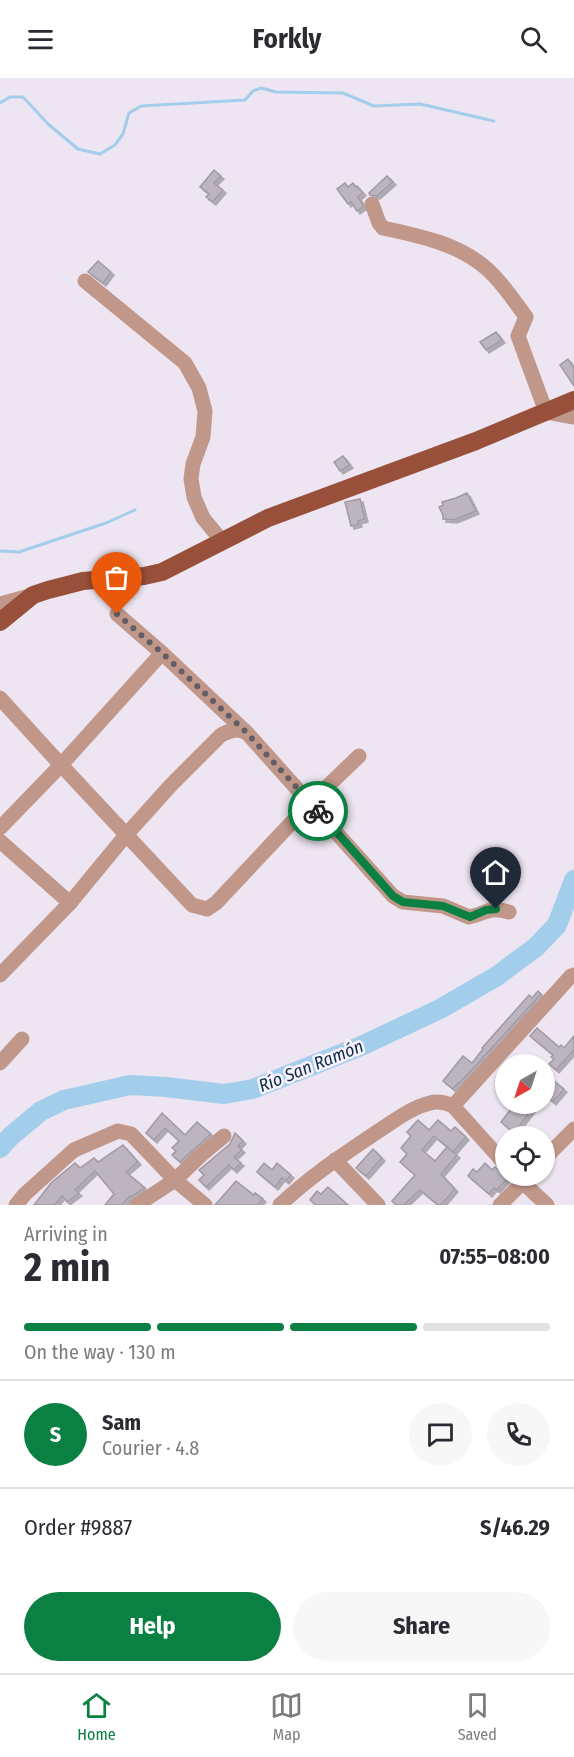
<!DOCTYPE html>
<meta charset="utf-8">
<style>
body{margin:0;font-family:"Fira Sans Condensed",sans-serif;background:#f7f7f7;color:#2b2b33;height:100vh;display:flex;flex-direction:column;font-size:22px;white-space:nowrap}
*{box-sizing:border-box;margin:0}
p{font-size:20px;color:#7c7c81}
.icon{flex:none;width:33px;height:33px;fill:none;stroke:currentColor;stroke-width:2;stroke-linecap:round;stroke-linejoin:round}
.map{position:relative;height:1127px;overflow:hidden}
.drawer{display:flex;flex-direction:column;background:#fff;flex:1}
.drawer>*{flex:none}
.needle{width:39px;rotate:219deg}
.controls{position:absolute;left:495px;top:976px;display:grid;gap:12px}
.controls a{display:grid;place-items:center;width:60px;height:60px;border-radius:50%;background:#fff;box-shadow:0 2px 4px #0004;font-size:30px}
.pin{position:absolute;display:grid;place-items:center;width:51px;height:51px;color:#fff;margin:-62px -26px;border-radius:50% 50% 50% 0;rotate:-45deg;box-shadow:0 0 6px #0007}
.pin .icon{rotate:45deg}
.courier{position:absolute;display:grid;place-items:center;width:60px;height:60px;margin:-30px;border:4px solid #0b8043;border-radius:50%;background:#fff;color:#222;box-shadow:0 2px 8px #0007}
.headline em{font-style:normal;font-weight:700}
.headline div{display:flex;flex-direction:column-reverse}
.headline{display:flex;align-items:center;justify-content:space-between;height:102px;padding:0 24px}
h1{font-size:39px;font-weight:700;line-height:45px}
.bar{display:grid;grid-template-columns:repeat(4,1fr);gap:9px 6px;align-content:center;height:72px;padding:0 24px}
.bar i{height:8px;border-radius:4px;background:#e1e1e2}
.bar .current{background:#0b8043}
.bar p{grid-column:span 4}
.line{display:flex;align-items:center;gap:15px;padding:0 24px;border-top:2px solid #e1e1e2}
.line div{flex:1}
.round{display:grid;place-items:center;flex:none;width:63px;height:63px;border-radius:32px;background:#f7f7f7}
.button{display:flex;gap:12px;margin-top:auto;padding:12px 24px}
.button a{flex:1;height:69px;border-radius:36px;background:#0b8043;color:#fff;font-size:24px;font-weight:700;line-height:69px;text-align:center}
.button a+a{background:#f7f7f7;color:#2b2b33}
header{display:flex;justify-content:space-between;align-items:center;height:78px;padding:0 24px;background:#fff;font-size:27px;font-weight:700}
.tabs{display:flex;justify-content:space-around;align-items:center;height:84px;border-top:2px solid #e1e1e2;background:#fff;font-size:16px;color:#7c7c81}
.tabs a{display:grid;justify-items:center;gap:3px}
.tabs .current{color:#0b8043}
.map>svg:first-child{display:block}
.lines{fill:none;stroke-linecap:round;stroke-linejoin:round}
.stream{stroke:#a3ceeb;stroke-width:3}
.river{stroke:#a3ceeb;stroke-width:20}
.building{fill:#bcb5c0;stroke:#a099a4;stroke-width:1.5;filter:url(#shadow)}
.minor{stroke:#c1978a;stroke-width:15}
.major{stroke:#98503a;stroke-width:18}
.done{stroke:#635e65;stroke-width:6;stroke-dasharray:0 10.8}
.route{stroke:#0b8043;stroke-width:8}
.labels{text-anchor:middle;dominant-baseline:central;stroke-width:5;stroke-linejoin:round;paint-order:stroke}
.water-label{font-size:18px;font-style:italic;fill:#0a2e43;stroke:#faf3ff}
</style>
<header><svg class="icon" aria-label="menu" viewBox="0 0 24 24"><path d="M4 6h16M4 12h16M4 18h16"/></svg>Forkly<svg class="icon" aria-label="search" viewBox="0 0 24 24"><circle cx="10" cy="10" r="6"/><path d="M15 15l6 6"/></svg></header>
<div class="map">
<svg width="574" height="1127" viewBox="0 0 574 1127">
<defs>
<filter id="shadow"><feDropShadow dx="3" dy="3" stdDeviation="0" flood-color="#0004"/></filter>
</defs>
<rect width="100%" height="100%" fill="#ede5f1"/>
<g class="lines">
<g class="stream">
<polyline points="0,25 10,19 23,19 48,46 78,71 100,76 115,67 123,56 129,35 141,28 245,22 253,13 261,10 276,14 343,15 374,28 420,26 494,43"/>
<polyline points="0,473 19,474 106,445 135,432"/>
</g>
<polyline class="river" points="0,1070 11,1058 41,1033 64,1022 130,1007 166,1009 224,1016 253,1011 361,968 440,931 497,898 536,869 557,847 574,802"/>
</g>
<g class="building">
<polygon points="214,92 221,98 214,105 223,112 213,124 206,119 209,116 200,109"/>
<polygon points="387,98 393,104 377,118 370,117 369,115"/>
<polygon points="345,105 348,109 353,105 356,109 357,108 363,115 358,119 362,125 363,129 357,133 351,124 348,126 337,111"/>
<polygon points="98,183 111,194 103,205 88,194"/>
<polygon points="496,254 502,262 486,272 480,264"/>
<polygon points="568,281 574,290 574,308 560,287"/>
<polygon points="343,378 350,387 340,393 334,384"/>
<polygon points="467,415 476,433 454,442 443,441 443,437 439,429 443,427 442,424 456,420"/>
<polygon points="360,421 365,441 358,443 359,446 351,448 345,424"/>
<polygon points="538,913 541,916 459,1006 458,1005 453,1011 443,1003 463,978 472,985 483,971 482,970 529,917 532,920"/>
<polygon points="537,950 559,969 561,967 564,970 574,958 574,972 556,992 549,986 554,981 551,979 553,977 530,958"/>
<polygon points="544,995 564,1011 553,1024 544,1016"/>
<polygon points="505,1026 536,1026 514,1055 501,1044 511,1031"/>
<polygon points="162,1035 185,1057 197,1044 211,1056 180,1084 172,1077 176,1073 172,1070 179,1063 165,1050 154,1062 146,1055"/>
<polygon points="418,1042 429,1052 438,1042 451,1053 455,1049 466,1059 453,1074 434,1058 422,1072 435,1083 447,1069 457,1077 441,1096 455,1111 441,1127 438,1127 420,1112 404,1127 396,1127 392,1123 415,1097 400,1084 407,1076 401,1070 411,1058 407,1054"/>
<polygon points="235,1055 243,1063 238,1068 242,1072 234,1079 241,1085 234,1092 229,1087 206,1109 199,1102 204,1097 199,1092 230,1066"/>
<polygon points="123,1067 138,1084 126,1094 145,1110 131,1119 130,1118 122,1127 105,1127 114,1116 95,1093 75,1112 79,1115 67,1124 62,1118 55,1127 34,1127 51,1105 75,1085 80,1090 94,1080 98,1084"/>
<polygon points="373,1071 382,1080 366,1098 356,1090"/>
<polygon points="264,1085 272,1092 277,1085 291,1097 286,1103 282,1100 275,1109 257,1094"/>
<polygon points="485,1085 492,1092 495,1089 507,1098 507,1101 497,1112 494,1110 489,1116 468,1098 473,1091 477,1094"/>
<polygon points="236,1103 254,1117 255,1115 263,1121 258,1127 215,1127"/>
<polygon points="328,1109 348,1127 316,1127 310,1122 317,1113 321,1116"/>
</g>
<g class="lines">
<g class="minor">
<path d="M 372,126 L 379,145 L 383,150 C 419,158 458,165 487,191 C 502,204 514,223 526,239 L 518,258 L 546,334 L 574,339"/>
<polyline points="85,203 185,285 199,310 205,333 203,359 193,386 191,401 194,419 203,440 222,463"/>
<polyline points="0,526 33,517"/>
<polyline points="117,536 162,575 247,655"/>
<polyline points="0,620 61,687 192,827 207,831 216,825 310,725 359,678"/>
<polyline points="0,750 61,687 162,575"/>
<polyline points="0,763 70,825"/>
<path d="M 0,897 L 70,825 L 126,757 L 171,707 L 221,657 C 231,652 237,650 247,655 L 393,818 L 403,824 L 443,828 L 469,839 C 488,835 488,828 509,834"/>
<polyline points="0,985 22,961"/>
<polyline points="453,1028 571,898 574,897"/>
<polyline points="544,1081 574,1051"/>
<polyline points="335,1082 378,1127"/>
<polyline points="516,1098 547,1127"/>
<polyline points="16,1127 25,1116 74,1072 118,1053 131,1056 175,1102 205,1127"/>
<polyline points="137,1127 175,1102 201,1077 224,1058"/>
<path d="M 280,1127 C 310,1098 343,1077 377,1054 C 394,1043 410,1030 430,1025 C 437,1023 446,1025 453,1028 L 506,1087"/>
<polyline points="500,1127 529,1098"/>
</g>
<polyline class="major" points="0,544 33,517 48,512 83,503 144,498 162,494 268,440 476,363 574,322"/>
</g>
<g class="lines">
<polyline class="done" points="117,536 162,575 247,655 318,733"/>
<polyline class="route" points="318,733 393,818 403,824 443,828 470,839 486,832 496,831"/>
</g>
<g class="labels">
<g class="water-label">
<text transform="translate(311 988) rotate(-22)">Río San Ramón</text>
</g>
</g>
</svg>
<div class="controls">
<a><svg class="needle" viewBox="-14 -14 28 28"><path d="M0-13l5 13h-10z" fill="#e53935"/><path d="M0 13l5-13h-10z" fill="#7c7c81"/></svg></a>
<a><svg class="icon" aria-label="locate" viewBox="0 0 24 24"><circle cx="12" cy="12" r="6"/><path d="M12 2v4M12 18v4M2 12h4M18 12h4"/></svg></a>
</div>
<div class="pin" style="left:117px;top:536px;background:#ea580c"><svg class="icon" aria-label="bag" viewBox="0 0 24 24"><path d="M5 8h14l-1 12H6zM9 8a3 3 0 0 1 6 0"/></svg></div>
<div class="pin" style="left:496px;top:831px;background:#1f2937"><svg class="icon" aria-label="home" viewBox="0 0 24 24"><path d="M3 11l9-7 9 7M6 9v11h12V9"/></svg></div>
<div class="courier" style="left:318px;top:733px"><svg class="icon" aria-label="bike" viewBox="0 0 24 24"><circle cx="6" cy="16" r="4"/><circle cx="18" cy="16" r="4"/><path d="M6 16l4-8h5l3 8M10 8l3 8H6M13 5h3"/></svg></div>
</div>
<section class="drawer">
<div class="headline"><div><h1>2 min</h1><p>Arriving in</p></div><em>07:55–08:00</em></div>
<div class="bar"><i class="current"></i><i class="current"></i><i class="current"></i><i></i><p>On the way · 130 m</p></div>
<div class="line" style="height:108px"><b class="round" style="background:#0b8043;color:#fff">S</b><div><b>Sam</b><p>Courier · 4.8</p></div><a class="round"><svg class="icon" aria-label="chat" viewBox="0 0 24 24"><path d="M4 5h16v11H9l-5 4z"/></svg></a><a class="round"><svg class="icon" aria-label="phone" viewBox="0 0 24 24"><path d="M5 4h4l2 5-3 2q2 4 5 5l2-3 5 2v4C11 20 4 13 5 4z"/></svg></a></div>
<div class="line" style="height:78px"><div>Order #9887</div><b>S/46.29</b></div>
<div class="button"><a>Help</a><a>Share</a></div>
</section>
<nav class="tabs">
<a class="current"><svg class="icon" aria-label="home" viewBox="0 0 24 24"><path d="M3 11l9-7 9 7M6 9v11h12V9"/></svg>Home</a>
<a><svg class="icon" aria-label="map" viewBox="0 0 24 24"><path d="M3 6l6-2 6 2 6-2v14l-6 2-6-2-6 2zM9 4v14M15 6v14"/></svg>Map</a>
<a><svg class="icon" aria-label="saved" viewBox="0 0 24 24"><path d="M7 4h10v16l-5-4-5 4z"/></svg>Saved</a>
</nav>
